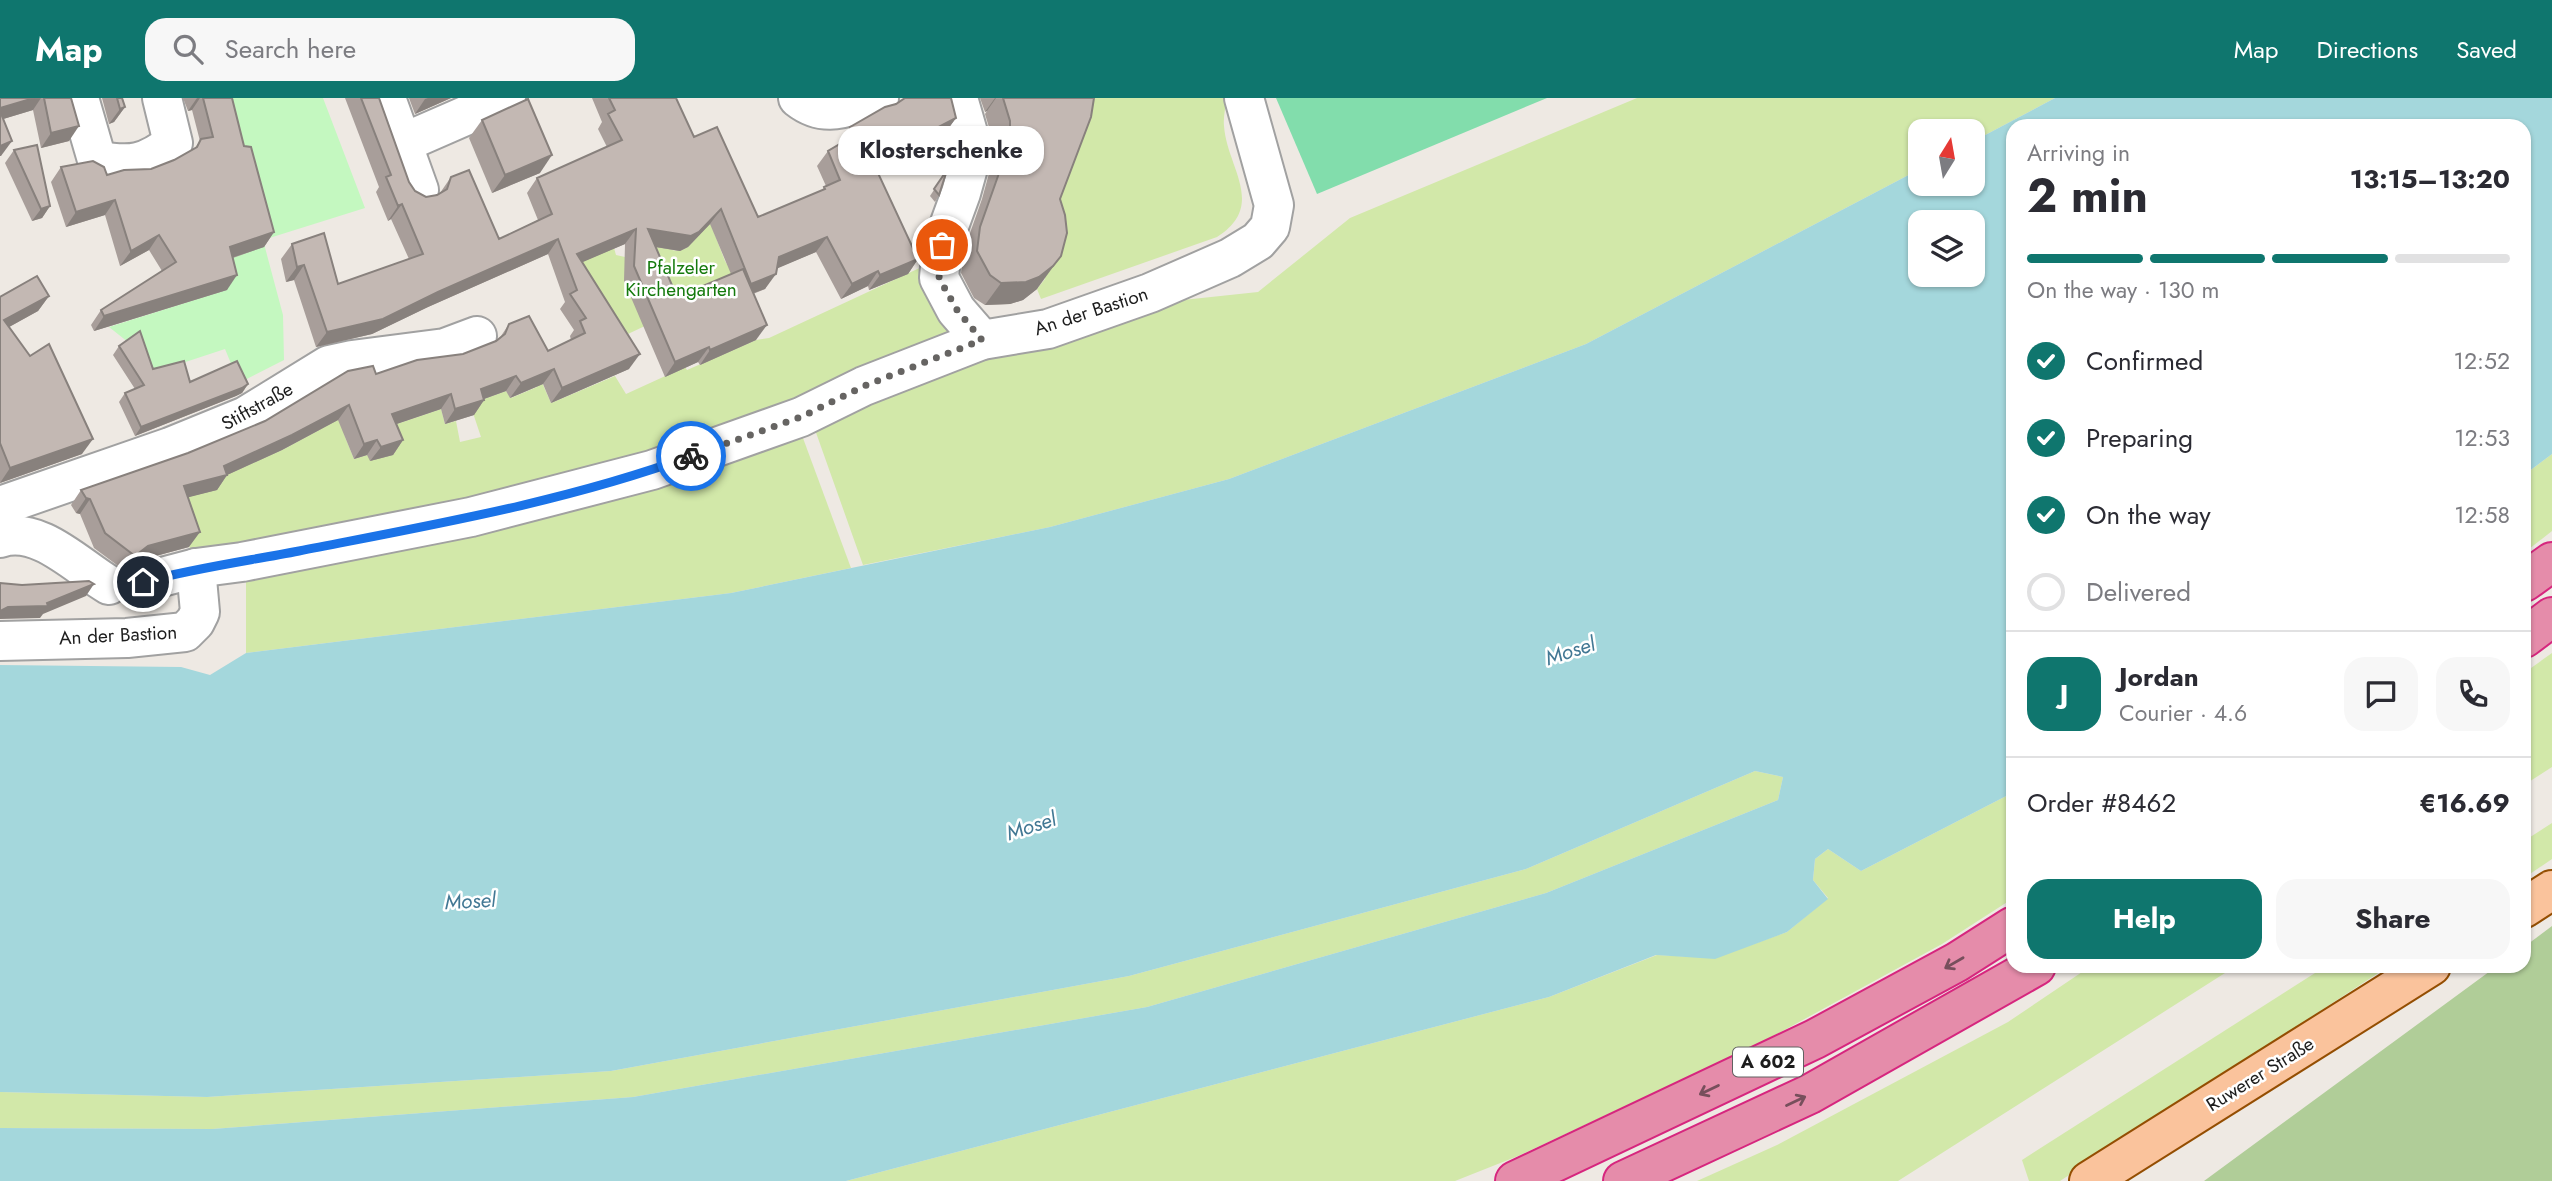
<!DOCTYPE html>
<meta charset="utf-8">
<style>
body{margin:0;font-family:Jost,sans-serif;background:#f7f7f7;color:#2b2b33;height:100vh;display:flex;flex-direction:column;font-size:26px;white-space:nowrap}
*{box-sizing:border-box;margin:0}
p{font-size:23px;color:#7c7c81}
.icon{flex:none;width:38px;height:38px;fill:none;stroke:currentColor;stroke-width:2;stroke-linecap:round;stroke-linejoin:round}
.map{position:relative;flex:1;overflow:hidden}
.sheet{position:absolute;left:2006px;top:21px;width:525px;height:854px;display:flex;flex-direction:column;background:#fff;border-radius:21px;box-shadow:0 2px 5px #0004}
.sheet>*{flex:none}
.needle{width:46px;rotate:11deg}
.fabs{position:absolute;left:1908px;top:21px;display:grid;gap:14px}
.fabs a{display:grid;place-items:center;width:77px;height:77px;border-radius:14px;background:#fff;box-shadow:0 2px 5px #0004;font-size:35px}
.pin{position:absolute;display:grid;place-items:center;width:60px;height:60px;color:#fff;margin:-30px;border:4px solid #fff;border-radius:50%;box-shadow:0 2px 7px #0007}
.courier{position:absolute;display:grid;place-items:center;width:70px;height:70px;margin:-35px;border:5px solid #1a73e8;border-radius:50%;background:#fff;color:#222;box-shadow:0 2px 9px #0007}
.bubble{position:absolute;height:49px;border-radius:21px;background:#fff;box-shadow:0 2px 5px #0004;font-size:23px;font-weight:700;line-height:49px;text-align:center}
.head em{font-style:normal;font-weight:700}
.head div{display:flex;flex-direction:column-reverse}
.head{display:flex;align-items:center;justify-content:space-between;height:119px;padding:0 21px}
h1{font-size:46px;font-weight:700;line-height:52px}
.bar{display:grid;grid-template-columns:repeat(4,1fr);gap:10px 7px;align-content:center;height:84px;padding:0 21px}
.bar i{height:9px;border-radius:5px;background:#e1e1e2}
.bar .active{background:#0f766e}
.bar p{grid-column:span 4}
.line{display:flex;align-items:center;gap:18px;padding:0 21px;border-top:2px solid #e1e1e2}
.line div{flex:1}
.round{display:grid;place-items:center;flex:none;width:74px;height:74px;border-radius:21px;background:#f7f7f7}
ol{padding:0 21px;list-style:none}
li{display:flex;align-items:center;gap:21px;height:77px}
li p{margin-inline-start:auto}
li .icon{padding:7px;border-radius:50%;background:#0f766e;color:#fff;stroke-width:4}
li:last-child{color:#7c7c81}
li i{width:38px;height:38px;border:4px solid #e1e1e2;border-radius:50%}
.button{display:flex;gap:14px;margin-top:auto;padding:14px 21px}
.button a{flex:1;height:80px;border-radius:21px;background:#0f766e;color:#fff;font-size:28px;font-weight:700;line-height:80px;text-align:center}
.button a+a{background:#f7f7f7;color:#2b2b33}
header{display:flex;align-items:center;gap:42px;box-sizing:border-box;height:98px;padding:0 35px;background:#0f766e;color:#fff}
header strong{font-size:33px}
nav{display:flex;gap:38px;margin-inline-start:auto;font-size:24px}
.search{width:490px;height:63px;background:#f7f7f7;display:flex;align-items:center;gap:18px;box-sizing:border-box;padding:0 24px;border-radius:21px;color:#7c7c81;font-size:26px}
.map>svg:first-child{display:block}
.grass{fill:#d2e8a9}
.forest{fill:#b0cd98}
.park{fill:#c4f8c0}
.pitch{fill:#82ddac}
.water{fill:#a4d7dc;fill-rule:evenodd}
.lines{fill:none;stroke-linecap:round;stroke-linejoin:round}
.minor-casing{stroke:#a1a1a1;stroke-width:42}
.major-casing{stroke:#944e02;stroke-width:42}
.highway-casing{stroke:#d6267e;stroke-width:42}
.minor{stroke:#fff;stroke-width:38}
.major{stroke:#fac39c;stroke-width:38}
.highway{stroke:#e58caa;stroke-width:38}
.wall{fill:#a89e9a;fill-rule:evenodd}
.shaded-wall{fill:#88817d}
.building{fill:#c3b8b3;stroke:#88817d;stroke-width:2}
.oneway{stroke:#774f5c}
.done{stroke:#666462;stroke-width:7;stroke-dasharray:0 12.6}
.route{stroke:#1a73e8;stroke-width:9}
.labels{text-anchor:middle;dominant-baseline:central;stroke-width:5;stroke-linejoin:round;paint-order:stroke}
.shield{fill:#fff;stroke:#616161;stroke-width:2}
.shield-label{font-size:18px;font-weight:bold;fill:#1d1d1d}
.park-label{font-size:19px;fill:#157a0d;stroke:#fff}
.street-label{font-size:19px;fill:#1d1d1d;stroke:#fff}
.water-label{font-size:21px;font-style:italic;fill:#427894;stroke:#fff}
</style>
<header>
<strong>Map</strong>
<div class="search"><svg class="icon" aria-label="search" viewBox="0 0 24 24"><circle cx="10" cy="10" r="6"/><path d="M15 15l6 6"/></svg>Search here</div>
<nav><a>Map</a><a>Directions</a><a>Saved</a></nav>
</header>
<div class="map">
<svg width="2552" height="1083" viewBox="0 0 2552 1083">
<rect width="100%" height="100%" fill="#eee9e3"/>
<g class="grass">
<path d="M 1081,0 L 1226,0 C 1226,9 1223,19 1224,28 C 1227,70 1267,107 1217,139 L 1041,201 L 1037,191 L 1045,181 L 1049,140 Z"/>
<polygon points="1637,0 2055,0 1972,44 1972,33 1920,33 1920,71 1586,246 1229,381 1050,429 863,467 814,329 967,258 1164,204 1258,194 1350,120"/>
<path d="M 705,111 L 725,163 L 738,184 L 611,244 L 571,169 L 614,150 L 616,157 L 625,159 C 633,155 649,146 660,148 C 672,150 674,157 688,149 Z"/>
<polygon points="926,167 956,240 794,304 567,386 191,454 185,435 162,405 284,351 341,320 345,339 354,361 367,357 382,331 441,311 445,326 456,323 460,344 481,339 470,306 506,293 511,300 537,289 540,280 551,305 615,278 626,296 685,269 687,272 756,242 769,240"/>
<polygon points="800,332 851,470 731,495 246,555 246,475"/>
<polygon points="2552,356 2552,433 2524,455 2524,377"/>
<polygon points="2552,555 2552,669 2524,687 2524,575"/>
<polygon points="1755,673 1783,679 1778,702 1546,795 1147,909 633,999 212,1031 0,1030 0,994 207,999 611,973 1129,878 1526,771"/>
<polygon points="2012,695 2012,801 1942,846 1755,948 1518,1058 1455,1083 846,1083 1549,899 1657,857 1715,860 1787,834 1828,800 1813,782 1815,761 1828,751 1861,773"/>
<polygon points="2552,725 2552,761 2524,780 2524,743"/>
<polygon points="2091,868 2236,868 1898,1083 1697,1083 1777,1047 2008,924"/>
<polygon points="2326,868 2389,868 2060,1083 2029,1083 2022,1062"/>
</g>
<polygon class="forest" points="2552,828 2552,1083 2204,1083 2497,868 2524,868 2524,849"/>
<polygon class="park" points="222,0 323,0 365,110 263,142 283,217 284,262 239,285 225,251 146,277 138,252 109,229 226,192"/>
<polygon class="pitch" points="1276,0 1547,0 1317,96"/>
<path class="water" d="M 2055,0 L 2552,0 L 2552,356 L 2524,377 L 2524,28 L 2012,28 L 2012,695 L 1861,773 L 1828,751 L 1815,761 L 1813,782 L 1828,801 L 1787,834 L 1715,861 L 1656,857 L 1549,899 L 846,1083 L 0,1083 L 0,1030 L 212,1031 L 633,999 L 1147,909 L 1546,795 L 1778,702 L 1783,679 L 1755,673 L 1526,771 L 1129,878 L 611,973 L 207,999 L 0,994 L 0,567 L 181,569 L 210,577 L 246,555 L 731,495 L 1050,429 L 1229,381 L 1586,246 L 1920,71 L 1920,86 L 1972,86 L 1972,44 ZM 1920,124 L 1972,124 L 1972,177 L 1920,177 Z"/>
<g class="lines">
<defs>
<g id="minor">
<path d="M 79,0 L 97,62 C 131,69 146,66 173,45 L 162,0"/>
<polyline points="386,0 419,92"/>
<path d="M 798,0 C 826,22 848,8 879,0"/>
<polyline points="958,0 973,52 961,95 942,147 939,180 956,212 982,242"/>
<polyline points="403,45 506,0"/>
<polyline points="0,408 170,349 246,318 329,267 352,262 445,250 477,238"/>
<path d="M 0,440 C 39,427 78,469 109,487"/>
<polyline points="143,484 196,470 242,464 471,419 652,372 801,319 864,288 982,242 1048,231 1150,195 1230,160 1258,143 1270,129 1274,107 1244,0"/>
<polyline points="0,543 127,540 185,534 195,524 200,514 196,470"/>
</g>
<g id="major">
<polyline points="2524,810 2552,792"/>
<polyline points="2089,1083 2431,868"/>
</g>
<g id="highway">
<polyline points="2524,484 2552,464"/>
<polyline points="2524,540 2552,519"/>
<polyline points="1515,1083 1815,941 1957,864 2012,829"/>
<polyline points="1623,1083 1810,996 2036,868"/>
</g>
</defs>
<use href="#minor" class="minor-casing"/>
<use href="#major" class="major-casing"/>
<use href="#highway" class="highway-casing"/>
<use href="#minor" class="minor"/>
<use href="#major" class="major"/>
<use href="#highway" class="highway"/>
</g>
<g class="wall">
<polygon points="0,0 71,0 69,43 41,50 33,12 3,21 1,58"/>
<polygon points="102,0 122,0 125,9 114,24 109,26"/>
<polygon points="183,0 232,0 244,48 274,134 264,149 233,160 227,192 94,233 91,227 101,212 162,173 149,152 120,168 105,117 66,129 51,84 61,69 107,77 151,71 174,62 195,50 200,43 192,12 188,13"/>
<path d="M 345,0 L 379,0 L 409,84 L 415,93 L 426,99 L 437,97 L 440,95 L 451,79 L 499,141 L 538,122 L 527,95 L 537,80 L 607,49 L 598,31 L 602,24 L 592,0 L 676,0 L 694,39 L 758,119 L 821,93 L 826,88 L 817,68 L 828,53 L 840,45 L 840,44 L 850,29 L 956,20 L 945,35 L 882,68 L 880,69 L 878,75 L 918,161 L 908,176 L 869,192 L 868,188 L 841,201 L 816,154 L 777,170 L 765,191 L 753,196 L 756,242 L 700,267 L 698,264 L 665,279 L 624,183 L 625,146 L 582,164 L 629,271 L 551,305 L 543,286 L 510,300 L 506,293 L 484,301 L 484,302 L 474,317 L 445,326 L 441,311 L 396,326 L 403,342 L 393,357 L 370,363 L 367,357 L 354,361 L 338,322 L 282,352 L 227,377 L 217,392 L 188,399 L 189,449 L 137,463 L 125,473 L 94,450 L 80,416 L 76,415 L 71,407 L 81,392 L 188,355 L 376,276 L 463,256 L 496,243 L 499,241 L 509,226 L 548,253 L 571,242 L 570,238 L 574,232 L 560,211 L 565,204 L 548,156 L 428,209 L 372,236 L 316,249 L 294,182 L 286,184 L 281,161 L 292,146 L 338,186 L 409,161 L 391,121 L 388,123 L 376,94 L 379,89 ZM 710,126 L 731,176 L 677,199 L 655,149 L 680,153 L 688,149 Z"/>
<polygon points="409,0 451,0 415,16"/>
<polygon points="980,0 1094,0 1060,101 1037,191 1023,202 1010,206 985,207 974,200 961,175 964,152 982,101 994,57 994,46 985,16 987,13 985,14"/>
<polygon points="482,22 540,75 492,95 469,40"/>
<polygon points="14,52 50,108 42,120 32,123 5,65"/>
<polygon points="943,78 939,97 935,104 930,98"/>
<polygon points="49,198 38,213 9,229 82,356 0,385 0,199"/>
<polygon points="119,248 153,271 190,284 248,286 242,295 236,298 135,338 119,304 125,295 135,291 113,257"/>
</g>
<g class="shaded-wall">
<polygon points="34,0 41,0 33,12 0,22 0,10"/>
<polygon points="197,0 200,0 192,12 188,13"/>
<polygon points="428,0 451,0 415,16 425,1"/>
<polygon points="995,0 996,0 987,13 985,14"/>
<polygon points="125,9 114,24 109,26 120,11"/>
<polygon points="956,20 945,35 882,68 866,79 876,64 892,53"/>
<polygon points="79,28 69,43 41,50 51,35"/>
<polygon points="12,43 1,58 0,58 0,48"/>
<polygon points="552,57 540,75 492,95 505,77"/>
<polygon points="115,102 105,117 66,129 76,114"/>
<polygon points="402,106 391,121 388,123 398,108"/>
<polygon points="50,108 42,120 32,123 41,111"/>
<polygon points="721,111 710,126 688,149 680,153 638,146 648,131"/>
<polygon points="636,131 625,146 569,170 577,156"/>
<polygon points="274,134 264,149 219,164 230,149"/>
<polygon points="159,137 149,152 120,168 131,153"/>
<polygon points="827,139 816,154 769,174 779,159"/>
<polygon points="558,141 548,156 428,209 372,236 316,249 327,234 438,194"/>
<polygon points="1061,158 1037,191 1023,202 1010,206 985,207 1001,185"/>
<polygon points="918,161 908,176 869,192 880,177"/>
<polygon points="304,167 294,182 286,184 297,169"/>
<polygon points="878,173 868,188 841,201 852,186"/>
<polygon points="776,176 765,191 740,200 751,186"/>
<polygon points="237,177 227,192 94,233 104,218"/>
<polygon points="49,198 38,213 0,234 4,222"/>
<polygon points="767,227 756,242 700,267 710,252"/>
<polygon points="709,249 698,264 665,279 675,264"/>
<polygon points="640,256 629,271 551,305 562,290"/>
<polygon points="554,271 543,286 510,300 521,285"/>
<polygon points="516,278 506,293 470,306 481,291"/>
<polygon points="248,286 242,295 236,298 135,338 141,329"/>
<polygon points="451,296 441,311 382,331 392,316"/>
<polygon points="484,302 474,317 445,326 455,311"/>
<polygon points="349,307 338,322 282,352 227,377 217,392 174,403 184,388"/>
<polygon points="93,341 82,356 0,385 10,370"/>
<polygon points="377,342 367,357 354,361 364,346"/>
<polygon points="403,342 393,357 370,363 381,349"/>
<polygon points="86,400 90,401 80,416 76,415"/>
<polygon points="200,434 189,449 137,463 125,473 135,458 148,448"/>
<polygon points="94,486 86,498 43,516 40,520 0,521 0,513 8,509 47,505"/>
</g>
<g class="building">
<polygon points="0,0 34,0 0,10"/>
<polygon points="44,0 71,0 79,28 51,35"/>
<polygon points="117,0 122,0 125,9 120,11"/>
<polygon points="203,0 232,0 244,48 251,49 274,134 230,149 237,177 104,218 101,212 176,164 159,137 131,153 115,102 76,114 61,69 93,63 104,69 107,77 124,72 151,71 174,62 197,49 201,41 213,39"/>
<polygon points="361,0 379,0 409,84 415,93 426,99 437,97 447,91 451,79 469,72 499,141 552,116 537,80 622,42 608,16 615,12 609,0 676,0 694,39 717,29 758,119 825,91 824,89 840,82 828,53 855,37 850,29 885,9 896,6 905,0 951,0 956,20 892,53 876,64 882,70 877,73 918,161 880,177 878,173 852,186 827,139 779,159 776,176 751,186 721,111 699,134 691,138 648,131 677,199 743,171 767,227 710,252 709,249 675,264 634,168 636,131 577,156 640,256 562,290 554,271 521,285 516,278 481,291 484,302 455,311 451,296 392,316 403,342 381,349 377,342 364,346 349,307 292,337 224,368 227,377 184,388 200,434 148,448 135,458 105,435 90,401 86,400 81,392 188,355 265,323 348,273 373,268 376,276 417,262 463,256 496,243 505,236 509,226 529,218 548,253 585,235 580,223 586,220 570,196 577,192 558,141 438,194 383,221 327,234 304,167 297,169 292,146 324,135 338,186 423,156 402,106 398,108 386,79 391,77"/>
<polygon points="1003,0 1094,0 1091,19 1060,101 1065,117 1067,135 1061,158 1053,168 1039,179 1026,184 1001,185 990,177 977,153 980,129 998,78 1010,34 1010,23"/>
<polygon points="528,1 552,57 505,77 482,22"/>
<polygon points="0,13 12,43 0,48"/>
<polygon points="37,47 50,108 41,111 14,52"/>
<polygon points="947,72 939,97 934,91"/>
<polygon points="37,178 49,198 4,222 30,258 49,246 93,341 10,370 0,345 0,199"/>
<polygon points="140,233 153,271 184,263 190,284 237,263 248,286 242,290 141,329 125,295 144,287 119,248"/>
<polygon points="89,483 94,486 47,505 48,508 8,509 0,513 0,485 22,487"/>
</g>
<defs><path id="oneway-shaft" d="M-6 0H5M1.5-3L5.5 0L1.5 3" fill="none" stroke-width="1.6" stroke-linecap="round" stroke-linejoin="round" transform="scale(1.75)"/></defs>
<g class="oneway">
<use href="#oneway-shaft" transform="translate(1954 865) rotate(150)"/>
<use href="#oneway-shaft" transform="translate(1709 992) rotate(154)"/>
<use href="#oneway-shaft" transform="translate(1796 1003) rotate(-25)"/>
</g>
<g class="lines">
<polyline class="done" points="691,358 801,319 864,288 982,242 957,212 939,180 942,147"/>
<path class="route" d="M 143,484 C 195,470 247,463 299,453 C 431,427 565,404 691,358"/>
</g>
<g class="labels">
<rect class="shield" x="1733" y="949.5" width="70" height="29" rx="5"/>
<g class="shield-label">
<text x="1768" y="964">A 602</text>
</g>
<g class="park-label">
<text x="681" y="169">Pfalzeler<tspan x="681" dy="22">Kirchengarten</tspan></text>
</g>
<g class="street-label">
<text transform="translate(1091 213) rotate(-18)">An der Bastion</text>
<text transform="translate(257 308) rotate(-29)">Stiftstraße</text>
<text transform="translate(118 537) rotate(-3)">An der Bastion</text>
<text transform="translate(2260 976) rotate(-32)">Ruwerer Straße</text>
</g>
<g class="water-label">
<text transform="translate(1570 553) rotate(-18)">Mosel</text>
<text transform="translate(1031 728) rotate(-18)">Mosel</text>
<text transform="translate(470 803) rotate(-3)">Mosel</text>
</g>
</g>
</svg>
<div class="fabs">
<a><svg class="needle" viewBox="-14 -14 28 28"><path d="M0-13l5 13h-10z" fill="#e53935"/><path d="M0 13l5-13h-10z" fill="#7c7c81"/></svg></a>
<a><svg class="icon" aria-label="layers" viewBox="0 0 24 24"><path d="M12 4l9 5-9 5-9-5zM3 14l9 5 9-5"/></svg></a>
</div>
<div class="pin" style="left:942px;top:147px;background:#ea580c"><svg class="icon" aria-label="bag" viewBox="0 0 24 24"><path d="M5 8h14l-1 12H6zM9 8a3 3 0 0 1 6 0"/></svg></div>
<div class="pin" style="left:143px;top:484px;background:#1f2937"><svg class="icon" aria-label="home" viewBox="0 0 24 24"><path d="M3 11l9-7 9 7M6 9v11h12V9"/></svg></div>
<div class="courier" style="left:691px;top:358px"><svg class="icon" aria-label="bike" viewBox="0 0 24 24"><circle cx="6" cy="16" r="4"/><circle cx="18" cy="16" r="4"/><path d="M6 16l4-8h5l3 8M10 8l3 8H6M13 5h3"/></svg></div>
<div class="bubble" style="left:838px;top:28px;width:206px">Klosterschenke</div>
<section class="sheet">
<div class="head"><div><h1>2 min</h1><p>Arriving in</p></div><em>13:15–13:20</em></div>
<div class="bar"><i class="active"></i><i class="active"></i><i class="active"></i><i></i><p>On the way · 130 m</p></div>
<ol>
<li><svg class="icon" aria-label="check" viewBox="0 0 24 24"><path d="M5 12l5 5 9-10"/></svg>Confirmed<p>12:52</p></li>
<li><svg class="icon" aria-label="check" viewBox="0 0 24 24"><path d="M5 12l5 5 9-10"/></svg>Preparing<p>12:53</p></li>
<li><svg class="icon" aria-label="check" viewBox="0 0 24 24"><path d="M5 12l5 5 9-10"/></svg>On the way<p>12:58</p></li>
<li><i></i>Delivered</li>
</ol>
<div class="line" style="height:126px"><b class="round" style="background:#0f766e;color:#fff">J</b><div><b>Jordan</b><p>Courier · 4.6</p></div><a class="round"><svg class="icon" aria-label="chat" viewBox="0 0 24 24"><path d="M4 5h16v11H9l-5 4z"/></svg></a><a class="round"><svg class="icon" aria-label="phone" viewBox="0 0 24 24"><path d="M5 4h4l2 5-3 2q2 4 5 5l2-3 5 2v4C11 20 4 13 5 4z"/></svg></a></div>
<div class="line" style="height:91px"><div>Order #8462</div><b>€16.69</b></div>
<div class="button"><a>Help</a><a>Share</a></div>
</section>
</div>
